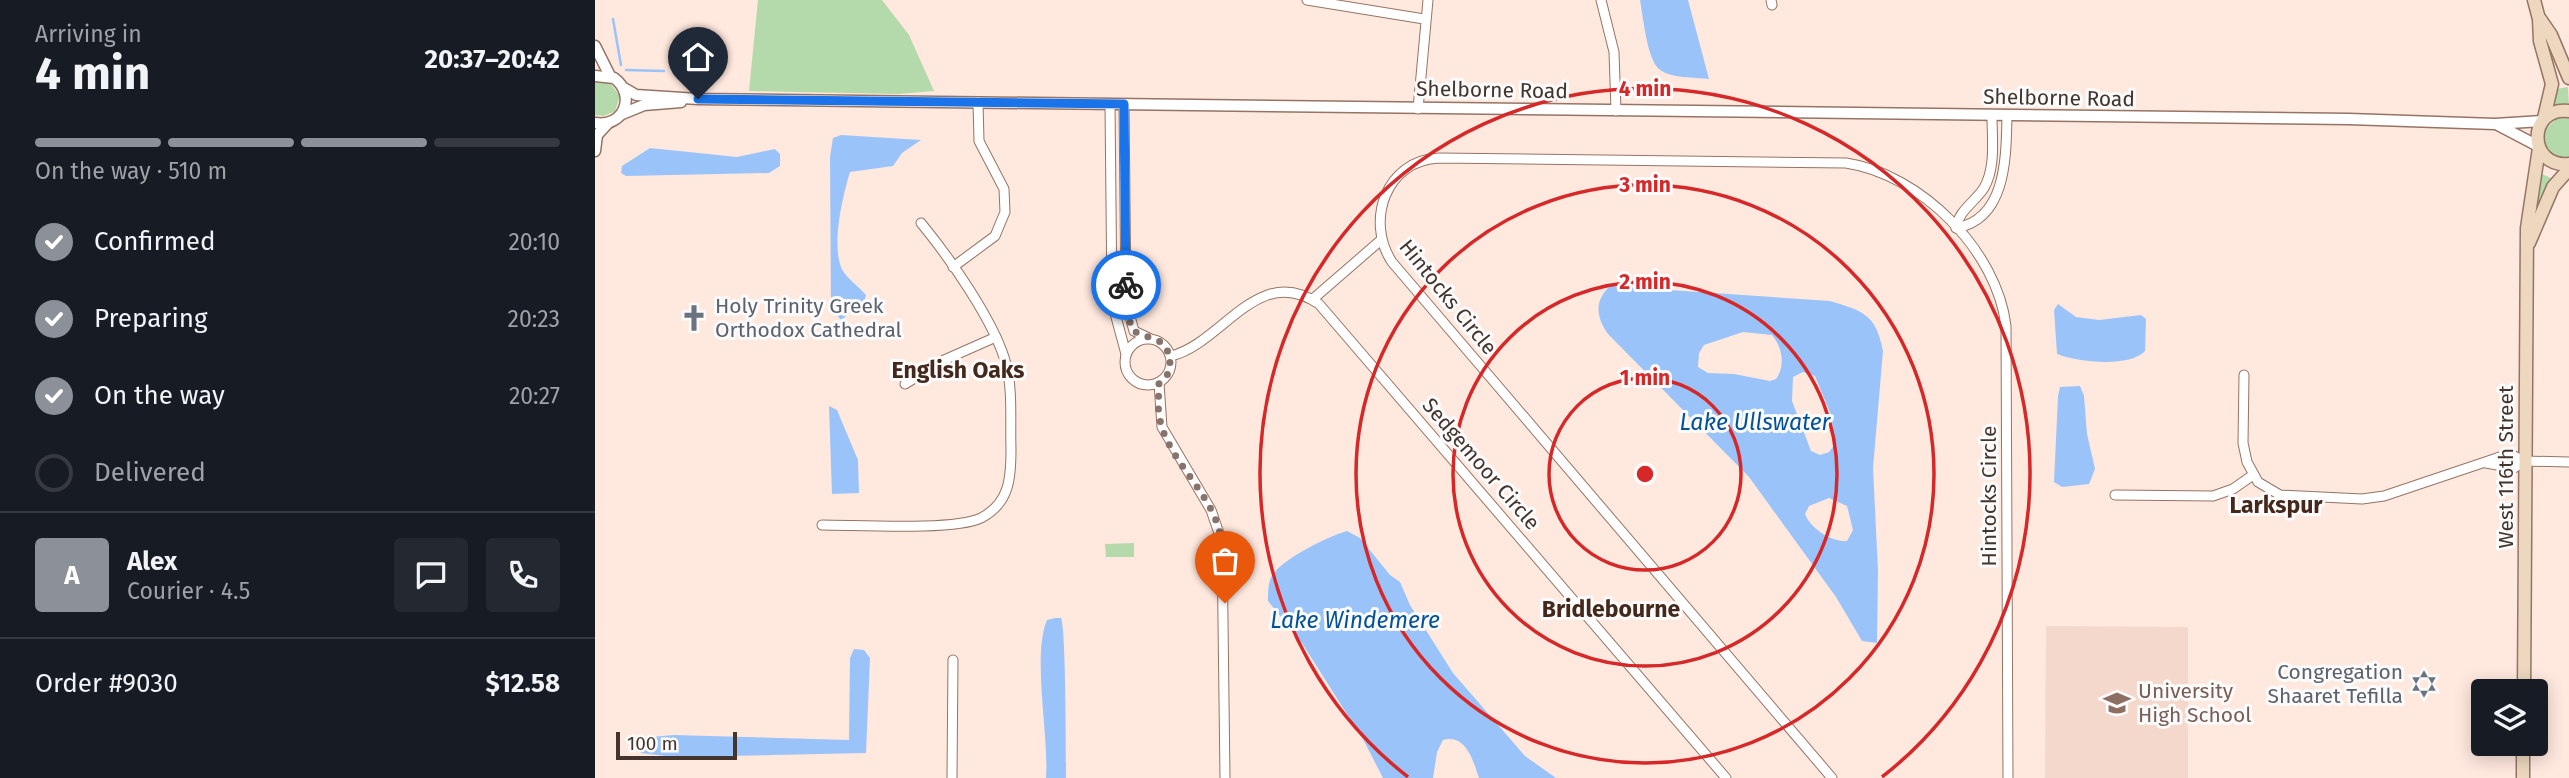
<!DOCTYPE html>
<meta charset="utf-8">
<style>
body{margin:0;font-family:"Fira Sans",sans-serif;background:#242831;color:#f1f3f6;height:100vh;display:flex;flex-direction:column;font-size:26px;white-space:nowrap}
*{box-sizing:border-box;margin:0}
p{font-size:23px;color:#9ea1a6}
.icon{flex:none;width:38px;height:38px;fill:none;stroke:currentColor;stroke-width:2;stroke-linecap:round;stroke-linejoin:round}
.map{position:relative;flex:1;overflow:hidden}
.side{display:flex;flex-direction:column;background:#171b24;width:595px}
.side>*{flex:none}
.tools{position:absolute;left:1876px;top:679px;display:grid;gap:14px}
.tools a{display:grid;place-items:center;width:77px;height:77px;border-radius:7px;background:#171b24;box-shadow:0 4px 18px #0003;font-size:35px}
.scale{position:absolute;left:21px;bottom:18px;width:121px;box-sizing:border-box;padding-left:7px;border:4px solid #43342e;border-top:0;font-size:19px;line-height:24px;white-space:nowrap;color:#43342e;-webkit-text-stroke:5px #fbfbfb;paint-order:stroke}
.pin{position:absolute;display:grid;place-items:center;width:60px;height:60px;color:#fff;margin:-72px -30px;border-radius:50% 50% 50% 0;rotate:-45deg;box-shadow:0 0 7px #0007}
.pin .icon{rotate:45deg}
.courier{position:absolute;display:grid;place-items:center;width:70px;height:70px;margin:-35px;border:5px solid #1a73e8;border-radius:50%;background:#fff;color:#222;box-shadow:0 2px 9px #0007}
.headline em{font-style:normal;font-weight:700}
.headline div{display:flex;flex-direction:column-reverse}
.headline{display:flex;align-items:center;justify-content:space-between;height:119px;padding:0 35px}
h1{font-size:46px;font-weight:700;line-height:52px}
.bar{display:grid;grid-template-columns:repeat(4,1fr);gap:10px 7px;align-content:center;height:84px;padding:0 35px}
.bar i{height:9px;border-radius:5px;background:#363941}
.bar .active{background:#8c9099}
.bar p{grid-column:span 4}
.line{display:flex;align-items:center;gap:18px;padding:0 35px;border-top:2px solid #363941}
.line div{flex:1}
.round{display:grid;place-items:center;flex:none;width:74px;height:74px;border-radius:7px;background:#242831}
ol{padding:0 35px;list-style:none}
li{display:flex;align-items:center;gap:21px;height:77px}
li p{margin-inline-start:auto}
li .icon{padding:7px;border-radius:50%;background:#8c9099;color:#fff;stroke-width:4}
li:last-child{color:#9ea1a6}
li i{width:38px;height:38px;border:4px solid #363941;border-radius:50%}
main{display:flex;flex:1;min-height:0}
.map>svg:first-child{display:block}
.built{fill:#f4d8cc}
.green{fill:#b4d9aa}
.water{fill:#9ac4f9;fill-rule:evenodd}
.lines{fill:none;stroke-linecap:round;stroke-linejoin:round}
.stream{stroke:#9ac4f9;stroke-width:2.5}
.minor-casing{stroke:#957465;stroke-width:11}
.tertiary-casing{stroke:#957465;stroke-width:13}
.secondary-casing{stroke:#957465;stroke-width:15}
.minor{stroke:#fff;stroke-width:9}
.tertiary{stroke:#fff;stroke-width:10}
.secondary{stroke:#edd7be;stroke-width:12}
.done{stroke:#85736c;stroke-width:7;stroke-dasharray:0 12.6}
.route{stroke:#1a73e8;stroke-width:9}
.ring{fill:none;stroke:#d62828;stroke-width:3.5}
.labels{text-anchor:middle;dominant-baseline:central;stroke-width:6;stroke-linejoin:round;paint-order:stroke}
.street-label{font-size:21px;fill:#43342e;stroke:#fbfbfb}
.worship-label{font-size:21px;fill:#5b616d;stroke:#fbfbfb;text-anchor:start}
.education-label{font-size:21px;fill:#785e54;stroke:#fbfbfb;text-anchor:start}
.neighbourhood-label{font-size:23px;font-weight:bold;fill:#44281b;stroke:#fbfbfb}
.water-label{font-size:23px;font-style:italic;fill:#03519b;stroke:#fbfbfb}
.centre{fill:#d62828;stroke:#fbfbfb;stroke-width:3.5}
.ring-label{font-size:21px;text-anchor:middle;font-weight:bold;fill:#d62828;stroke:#fbfbfb;stroke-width:6;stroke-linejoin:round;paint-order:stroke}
</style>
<main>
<section class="side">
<div class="headline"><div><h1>4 min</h1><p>Arriving in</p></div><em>20:37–20:42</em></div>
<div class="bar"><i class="active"></i><i class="active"></i><i class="active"></i><i></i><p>On the way · 510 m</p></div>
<ol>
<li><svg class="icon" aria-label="check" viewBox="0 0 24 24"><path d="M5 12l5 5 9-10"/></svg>Confirmed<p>20:10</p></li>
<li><svg class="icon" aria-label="check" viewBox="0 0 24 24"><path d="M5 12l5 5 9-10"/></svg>Preparing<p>20:23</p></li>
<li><svg class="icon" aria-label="check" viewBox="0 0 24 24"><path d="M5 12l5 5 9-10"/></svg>On the way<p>20:27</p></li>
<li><i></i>Delivered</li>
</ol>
<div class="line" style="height:126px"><b class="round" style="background:#8c9099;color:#fff">A</b><div><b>Alex</b><p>Courier · 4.5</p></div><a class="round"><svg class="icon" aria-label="chat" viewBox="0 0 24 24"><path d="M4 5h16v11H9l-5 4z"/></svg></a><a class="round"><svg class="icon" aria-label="phone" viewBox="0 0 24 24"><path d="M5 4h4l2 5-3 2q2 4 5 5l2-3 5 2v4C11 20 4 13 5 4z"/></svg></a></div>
<div class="line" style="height:91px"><div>Order #9030</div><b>$12.58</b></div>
</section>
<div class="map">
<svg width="1974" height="778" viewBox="0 0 1974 778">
<rect width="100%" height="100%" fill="#ffe8de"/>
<polygon class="built" points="1451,626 1593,627 1593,778 1450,778"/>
<g class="green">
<polygon points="163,0 287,0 314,35 339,91 304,94 154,91"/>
<polygon points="4,81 15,83 25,96 20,111 9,116 0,115 0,83"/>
<polygon points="1973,87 1974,107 1956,109 1961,89"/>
<polygon points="1963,117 1974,117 1974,158 1959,156 1949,146 1948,132"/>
<polygon points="1945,173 1958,179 1942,217 1937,216"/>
<polygon points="539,543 539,557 511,557 510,544"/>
</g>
<g class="water">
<path d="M 1045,0 L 1093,0 L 1114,79 C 1099,77 1076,79 1064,69 C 1052,59 1048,16 1045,0 Z"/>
<path d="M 246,135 L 326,140 L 307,153 L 298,166 L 255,172 C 248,195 235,249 248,271 C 253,279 264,287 271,295 L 269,303 L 246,320 L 236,308 L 235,157 L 238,138 Z"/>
<polygon points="55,148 142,157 180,149 185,154 185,166 174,173 31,176 26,173 27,166"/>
<path d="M 1015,286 L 1235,301 C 1268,311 1281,314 1288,351 L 1278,468 L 1283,571 L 1282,643 L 1267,641 L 1241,597 L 1154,477 L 1013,334 C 1001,317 999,301 1015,286 ZM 1148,332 L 1177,335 C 1187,347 1191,365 1181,379 L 1175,381 L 1139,374 L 1113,373 L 1103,367 L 1104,353 L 1109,345 ZM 1208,372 L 1220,376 L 1236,415 L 1240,444 L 1234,452 L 1225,455 L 1216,451 L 1197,401 L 1198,377 ZM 1234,498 L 1252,506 L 1258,530 L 1252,541 C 1236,542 1215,528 1210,514 L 1214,506 Z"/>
<path d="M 1463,304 L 1481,317 L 1504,320 L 1546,315 L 1551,319 L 1550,351 C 1535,368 1481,362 1462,354 L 1459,310 Z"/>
<polygon points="1485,386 1489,396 1492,434 1500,469 1494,484 1467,487 1459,482 1463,396 1465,387"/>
<polygon points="234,406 242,410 263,460 264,493 237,494"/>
<path d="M 752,531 L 765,538 L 795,575 L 805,582 L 815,605 L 858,673 L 930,756 L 961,778 L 884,778 C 878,760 871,734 848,740 L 842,752 L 838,778 L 788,778 L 769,741 L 707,643 L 673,601 C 673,592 673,581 678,574 C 691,557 732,537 752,531 Z"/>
<path d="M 460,618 L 466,618 C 471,628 471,756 471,778 L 451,778 C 454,736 437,655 452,620 Z"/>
<polygon points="259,649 269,650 275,658 271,753 79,757 45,753 45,745 56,737 79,735 254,740 255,658"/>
</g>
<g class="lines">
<g class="stream">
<polyline points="18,19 26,65"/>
<polyline points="31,70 69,71"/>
</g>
<defs>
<g id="minor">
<polyline points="712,0 829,19"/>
<polyline points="1006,0 1019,52 1021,111"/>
<polyline points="1176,0 1177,5"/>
<polyline points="515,104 517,302 531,354"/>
<polyline points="529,105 531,302 539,331 554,338"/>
<polyline points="823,109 833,0"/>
<path d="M 1361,228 C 1412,219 1411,156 1412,116"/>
<path d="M 1361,228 C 1364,210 1379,203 1389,188 C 1401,167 1397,139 1397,116"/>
<polyline points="358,267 400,236 410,212 409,189 384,141 383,102"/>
<polyline points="718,299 786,240"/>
<circle cx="553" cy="362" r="23"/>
<path d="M 576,356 C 628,343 663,262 724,304 L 1131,778"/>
<polyline points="1649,375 1648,443 1652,462 1663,482 1685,495 1767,499 1789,496 1908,456 1919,456 1929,461 1974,462"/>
<polyline points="564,383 567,427 616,510 627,542 630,778"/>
<polyline points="310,384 349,360 401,337"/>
<polyline points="1891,463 1919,468 1929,461"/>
<polyline points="1520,495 1618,496 1638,489 1658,475"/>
<path d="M 227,525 C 262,525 359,531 386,518 C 415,503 416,477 416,449 C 415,421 418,391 411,364 C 400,322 354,257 326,223"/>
<polyline points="357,778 358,660"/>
<path d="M 1237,778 L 797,262 C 770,221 791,160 844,158 L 1251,163 C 1326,174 1402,251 1411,326 L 1413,778"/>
</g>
<g id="tertiary">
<polyline points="0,46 15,76"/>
<path d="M 0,76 L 19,78 C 42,95 29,128 0,123"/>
<polyline points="29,88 41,95 103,99 1754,119 1900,124 1947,121"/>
<polyline points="27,114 49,105 86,102"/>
<polyline points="1903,125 1943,146"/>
<polyline points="0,151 2,135 13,123"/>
</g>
<g id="secondary">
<polyline points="1939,0 1944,19 1945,41 1957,84 1949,118"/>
<polyline points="1945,19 1956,35 1974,78"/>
<path d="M 1974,111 C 1932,106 1932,168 1974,164"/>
<polyline points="1934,243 1958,187 1974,169"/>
<polyline points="1929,691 1932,228 1944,148"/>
<polyline points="1928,744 1928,778"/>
</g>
</defs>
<use href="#minor" class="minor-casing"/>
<use href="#tertiary" class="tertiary-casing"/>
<use href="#secondary" class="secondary-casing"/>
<use href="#minor" class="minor"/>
<use href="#tertiary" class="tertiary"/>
<use href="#secondary" class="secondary"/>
</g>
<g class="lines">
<path class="done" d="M 531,285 L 532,313 L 538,331 L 566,342 L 576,356 L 573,374 L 564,383 C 564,395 562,408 565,420 C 573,457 606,484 620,518 C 631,545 630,575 630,603"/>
<polyline class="route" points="103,99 529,104 531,285"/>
</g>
<g class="ring">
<circle cx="1050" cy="474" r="96"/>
<circle cx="1050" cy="474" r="192"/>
<circle cx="1050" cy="474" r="289"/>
<path d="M813 777A385 385 0 1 1 1287 777"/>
</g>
<defs>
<symbol id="church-bare" viewBox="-9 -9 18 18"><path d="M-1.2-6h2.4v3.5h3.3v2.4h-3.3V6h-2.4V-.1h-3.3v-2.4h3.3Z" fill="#6b7280" stroke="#fbfbfb" stroke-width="2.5" paint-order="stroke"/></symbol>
<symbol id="synagogue-bare" viewBox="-9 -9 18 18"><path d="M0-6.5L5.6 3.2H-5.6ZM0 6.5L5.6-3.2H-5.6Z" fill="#6b7280" stroke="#fbfbfb" stroke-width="2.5" paint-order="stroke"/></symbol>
<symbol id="school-bare" viewBox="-9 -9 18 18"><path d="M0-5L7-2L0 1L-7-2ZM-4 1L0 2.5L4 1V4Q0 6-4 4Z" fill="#8d6e63" stroke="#fbfbfb" stroke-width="2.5" paint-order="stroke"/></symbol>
</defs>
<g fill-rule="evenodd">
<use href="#church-bare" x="80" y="299" width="38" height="38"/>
<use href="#synagogue-bare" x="1810" y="665" width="38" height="38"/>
<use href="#school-bare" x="1503" y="684" width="38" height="38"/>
</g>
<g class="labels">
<g class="street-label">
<text transform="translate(897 90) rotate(1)">Shelborne Road</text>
<text transform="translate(1464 98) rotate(1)">Shelborne Road</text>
<text transform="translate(853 297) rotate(51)">Hintocks Circle</text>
<text transform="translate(886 464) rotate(49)">Sedgemoor Circle</text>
<text transform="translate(1911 467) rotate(-90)">West 116th Street</text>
<text transform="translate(1394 496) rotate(-90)">Hintocks Circle</text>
</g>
<g class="worship-label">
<text x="120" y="306">Holy Trinity Greek<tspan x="120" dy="24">Orthodox Cathedral</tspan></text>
<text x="1808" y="672" text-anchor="end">Congregation<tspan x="1808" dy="24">Shaaret Tefilla</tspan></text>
</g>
<g class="education-label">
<text x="1543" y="691">University<tspan x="1543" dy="24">High School</tspan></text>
</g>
<g class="neighbourhood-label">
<text x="363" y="370">English Oaks</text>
<text x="1681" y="505">Larkspur</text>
<text x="1016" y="609">Bridlebourne</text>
</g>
<g class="water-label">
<text x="1160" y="422">Lake Ullswater</text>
<text x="760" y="620">Lake Windemere</text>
</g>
</g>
<circle cx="1050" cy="474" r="10" class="centre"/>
<g class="ring-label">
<text x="1050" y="96">4 min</text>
<text x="1050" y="192">3 min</text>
<text x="1050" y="289">2 min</text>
<text x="1050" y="385">1 min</text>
</g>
</svg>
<div class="tools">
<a><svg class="icon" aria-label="layers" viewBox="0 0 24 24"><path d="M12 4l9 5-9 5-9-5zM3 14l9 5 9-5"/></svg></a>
</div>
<div class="scale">100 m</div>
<div class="pin" style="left:630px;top:603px;background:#ea580c"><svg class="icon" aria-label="bag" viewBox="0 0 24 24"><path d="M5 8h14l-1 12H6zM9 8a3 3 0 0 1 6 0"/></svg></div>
<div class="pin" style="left:103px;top:99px;background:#1f2937"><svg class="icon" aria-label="home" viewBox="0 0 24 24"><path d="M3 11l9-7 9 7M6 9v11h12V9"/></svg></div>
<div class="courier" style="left:531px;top:285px"><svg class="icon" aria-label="bike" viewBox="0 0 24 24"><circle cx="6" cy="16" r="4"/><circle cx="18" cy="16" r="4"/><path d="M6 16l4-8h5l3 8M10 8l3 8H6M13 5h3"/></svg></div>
</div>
</main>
